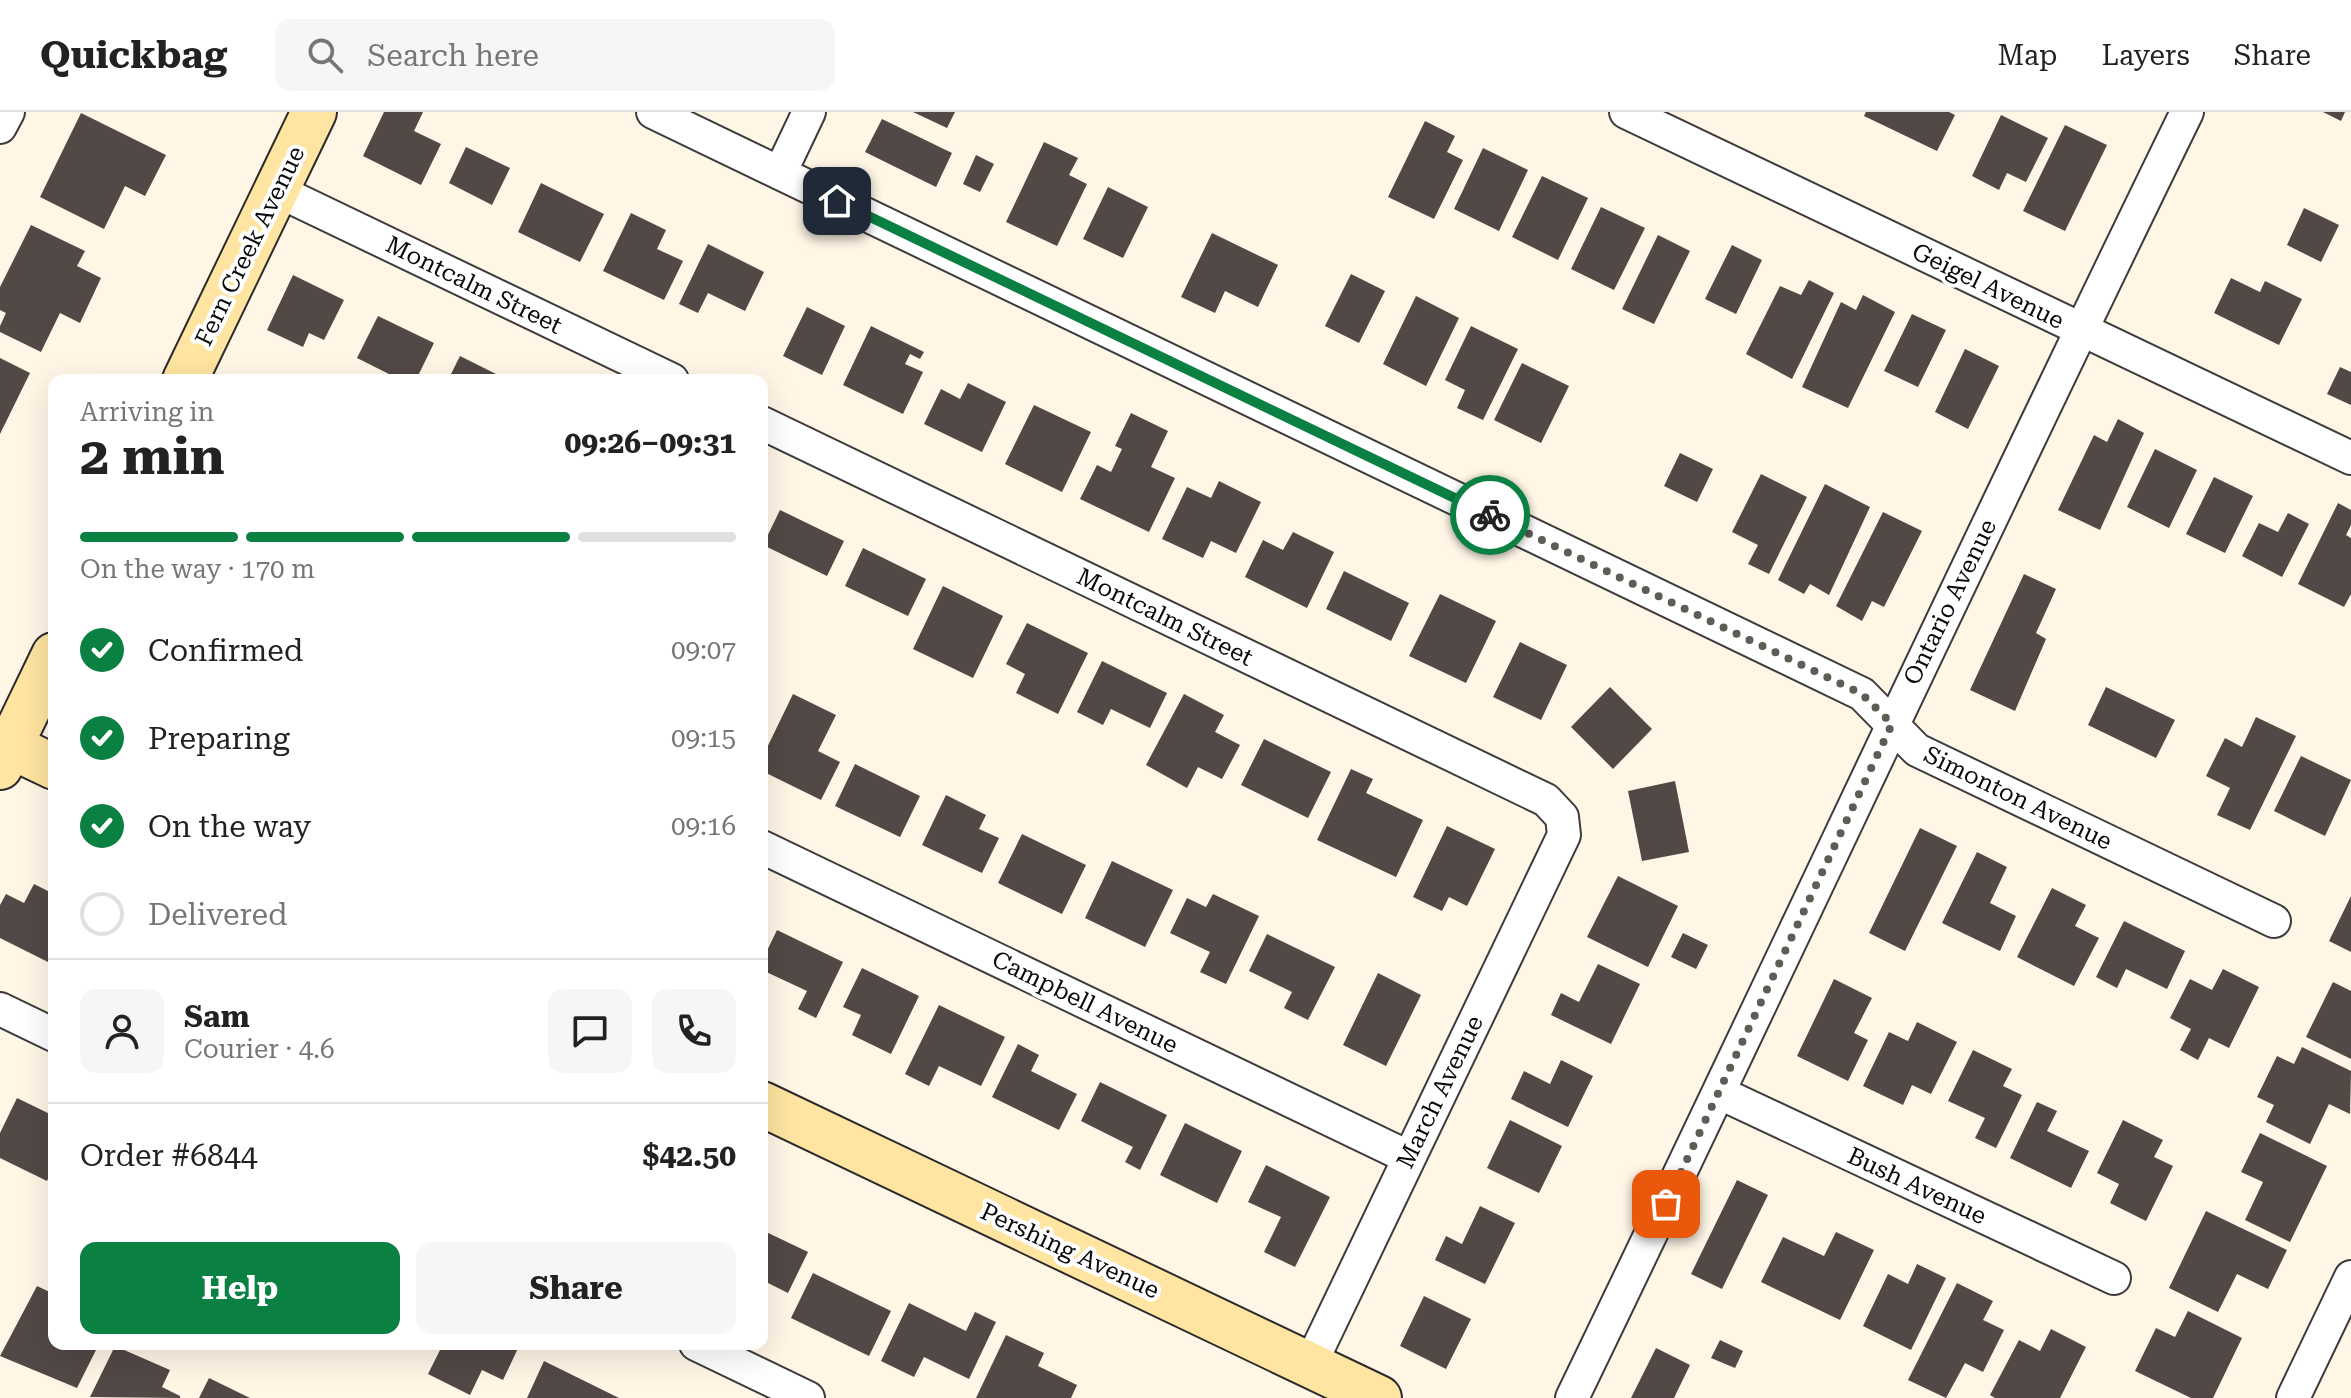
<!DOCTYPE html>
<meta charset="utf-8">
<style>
body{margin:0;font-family:"Roboto Serif",serif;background:#f6f6f6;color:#222;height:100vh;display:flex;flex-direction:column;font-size:30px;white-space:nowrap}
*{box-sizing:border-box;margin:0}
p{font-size:26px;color:#767676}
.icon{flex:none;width:44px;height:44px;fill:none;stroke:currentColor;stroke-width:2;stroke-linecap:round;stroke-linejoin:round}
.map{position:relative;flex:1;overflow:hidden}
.side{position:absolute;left:48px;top:262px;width:720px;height:976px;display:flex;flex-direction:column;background:#fff;border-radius:16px;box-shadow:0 8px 32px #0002}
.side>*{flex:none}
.pin{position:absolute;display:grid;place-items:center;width:68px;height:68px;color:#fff;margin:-34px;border-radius:16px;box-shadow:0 4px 12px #0006}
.courier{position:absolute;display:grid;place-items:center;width:80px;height:80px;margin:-40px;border:6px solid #0b8043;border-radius:50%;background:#fff;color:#222;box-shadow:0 2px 10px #0007}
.headline em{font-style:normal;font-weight:700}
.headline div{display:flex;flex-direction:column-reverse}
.headline{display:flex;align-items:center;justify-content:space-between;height:136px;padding:0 32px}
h1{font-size:52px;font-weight:700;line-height:60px}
.bar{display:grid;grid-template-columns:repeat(4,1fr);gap:12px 8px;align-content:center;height:96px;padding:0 32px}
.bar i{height:10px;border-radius:6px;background:#e0e0e0}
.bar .selected{background:#0b8043}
.bar p{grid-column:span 4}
.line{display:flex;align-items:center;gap:20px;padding:0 32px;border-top:2px solid #e0e0e0}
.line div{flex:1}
.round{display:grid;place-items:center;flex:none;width:84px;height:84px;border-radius:16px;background:#f6f6f6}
ol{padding:0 32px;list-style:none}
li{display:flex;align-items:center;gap:24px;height:88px}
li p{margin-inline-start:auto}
li .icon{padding:8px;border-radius:50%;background:#0b8043;color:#fff;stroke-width:4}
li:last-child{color:#767676}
li i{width:44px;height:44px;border:4px solid #e0e0e0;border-radius:50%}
.action{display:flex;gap:16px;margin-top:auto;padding:16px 32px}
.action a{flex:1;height:92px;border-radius:16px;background:#0b8043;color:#fff;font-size:32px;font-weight:700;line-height:92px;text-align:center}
.action a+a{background:#f6f6f6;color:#222}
header{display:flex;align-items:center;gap:48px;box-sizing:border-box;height:112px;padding:0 40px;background:#fff;border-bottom:2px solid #e0e0e0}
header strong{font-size:38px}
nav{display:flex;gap:44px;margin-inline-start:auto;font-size:28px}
.search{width:560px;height:72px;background:#f6f6f6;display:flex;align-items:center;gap:20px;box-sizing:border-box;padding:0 28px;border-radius:16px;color:#767676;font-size:30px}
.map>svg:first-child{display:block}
.building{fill:#524846}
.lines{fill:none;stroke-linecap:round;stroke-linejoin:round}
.street-casing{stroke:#3c3c3c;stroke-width:36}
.secondary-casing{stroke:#2b2b2b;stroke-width:48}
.street{stroke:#fff;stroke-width:32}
.secondary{stroke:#ffe5a1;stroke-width:44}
.done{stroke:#5f5c56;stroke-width:8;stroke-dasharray:0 14.4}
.route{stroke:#0b8043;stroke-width:10}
.labels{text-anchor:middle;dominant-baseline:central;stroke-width:8;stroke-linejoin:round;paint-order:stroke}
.street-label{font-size:24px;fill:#090909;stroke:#fff}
</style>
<header>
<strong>Quickbag</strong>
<div class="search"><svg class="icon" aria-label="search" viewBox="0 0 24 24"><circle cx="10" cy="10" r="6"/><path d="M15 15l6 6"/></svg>Search here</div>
<nav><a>Map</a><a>Layers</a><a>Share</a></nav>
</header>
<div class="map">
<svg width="2351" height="1286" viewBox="0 0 2351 1286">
<rect width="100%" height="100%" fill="#fff6e6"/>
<g class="building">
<polygon points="384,0 423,0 414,19 441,32 421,73 363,44"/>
<polygon points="913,0 955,0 947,16"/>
<polygon points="1866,0 1949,0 1955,3 1937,39 1864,4"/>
<polygon points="2323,0 2345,0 2341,9"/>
<polygon points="81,1 166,43 145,84 125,74 104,117 40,85"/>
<polygon points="2001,3 2048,26 2026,70 2007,61 1999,78 1972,64"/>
<polygon points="882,7 952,41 936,75 865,40"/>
<polygon points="1425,9 1455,24 1447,40 1463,48 1434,107 1388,85"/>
<polygon points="2065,13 2107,33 2065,119 2023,99"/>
<polygon points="1044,30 1078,46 1069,63 1087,72 1057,134 1006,110"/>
<polygon points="466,35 510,56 492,93 449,71"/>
<polygon points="1483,36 1528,58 1499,119 1454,97"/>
<polygon points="976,43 994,52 980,80 963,72"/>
<polygon points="1542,64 1588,86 1558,148 1512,125"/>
<polygon points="541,71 604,102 580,150 518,120"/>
<polygon points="1108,75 1148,95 1123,146 1083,127"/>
<polygon points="1601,95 1645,116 1614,178 1571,157"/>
<polygon points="2304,96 2339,113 2321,150 2287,133"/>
<polygon points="631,101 666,118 657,137 683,149 664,188 603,159"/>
<polygon points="31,113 85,139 77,154 101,166 80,211 60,201 41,240 0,220 0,214 6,201 0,198 0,175"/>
<polygon points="1212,121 1278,153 1258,195 1225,179 1215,201 1181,185"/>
<polygon points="1658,123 1690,139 1654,212 1622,197"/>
<polygon points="708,132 764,160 745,199 708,181 698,201 679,192"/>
<polygon points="1732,133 1762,148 1736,202 1705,187"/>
<polygon points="1351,162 1385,179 1359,231 1325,214"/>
<polygon points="293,163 344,188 324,228 309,221 303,235 267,218"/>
<polygon points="2231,166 2260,180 2265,169 2302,187 2279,233 2214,201"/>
<polygon points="1809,168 1834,181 1792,267 1746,242 1780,174 1801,183"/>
<polygon points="1863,183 1895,200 1848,296 1802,275 1841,190 1856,198"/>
<polygon points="1416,184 1459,206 1426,274 1383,252"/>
<polygon points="807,195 845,214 822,263 783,244"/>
<polygon points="1912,202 1946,218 1918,275 1884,259"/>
<polygon points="378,204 434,231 416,268 401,268 357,246"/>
<polygon points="871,214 924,240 920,247 910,242 905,252 923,260 903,302 843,273"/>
<polygon points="1471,214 1518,237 1483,308 1457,296 1465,278 1445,268"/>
<polygon points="1965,237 1999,254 1968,317 1935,300"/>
<polygon points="460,244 508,268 448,268"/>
<polygon points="0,246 30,261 0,322"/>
<polygon points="1522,251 1569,274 1541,331 1494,308"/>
<polygon points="2340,255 2351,260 2351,293 2327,282"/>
<polygon points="968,271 1006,290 982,340 924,312 941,277 960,287"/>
<polygon points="1034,293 1091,320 1062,380 1005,352"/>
<polygon points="1131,301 1168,319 1151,355 1175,366 1149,420 1080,387 1097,353 1111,360 1122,337 1115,334"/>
<polygon points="2118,307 2144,321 2100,418 2058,398 2094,323 2107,330"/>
<polygon points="2155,337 2197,358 2169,416 2127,395"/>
<polygon points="1680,341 1713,357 1697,390 1664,374"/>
<polygon points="1761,362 1807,385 1769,462 1748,452 1758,433 1732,420"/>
<polygon points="2214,365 2253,384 2225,441 2186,422"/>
<polygon points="1219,369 1261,390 1236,441 1211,429 1203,446 1162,427 1187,375 1211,386"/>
<polygon points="1825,372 1870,395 1829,483 1810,472 1804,482 1778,468"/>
<polygon points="2338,391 2351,398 2351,413 2346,423 2351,426 2351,482 2344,495 2298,472"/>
<polygon points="780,398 844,429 827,464 763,433"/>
<polygon points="1883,400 1922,419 1884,495 1872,489 1862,509 1836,494"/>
<polygon points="2288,401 2309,412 2282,465 2242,444 2259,411 2278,420"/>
<polygon points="1293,420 1334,440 1307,496 1245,465 1263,428 1283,438"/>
<polygon points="863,436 926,467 908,504 845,474"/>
<polygon points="1344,459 1409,491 1391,529 1326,497"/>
<polygon points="2024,462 2056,477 2036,521 2046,527 2015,599 1970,578"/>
<polygon points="943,474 1003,504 973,566 913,537"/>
<polygon points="1440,482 1496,509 1466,571 1409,544"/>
<polygon points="1027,511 1088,541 1058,602 1016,581 1025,562 1006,552"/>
<polygon points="1520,530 1567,553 1541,608 1493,585"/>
<polygon points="1102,549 1167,581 1150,616 1111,597 1103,613 1077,600"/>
<polygon points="1610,575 1652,617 1613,657 1571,615"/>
<polygon points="2106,575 2175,608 2156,646 2088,613"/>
<polygon points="793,582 836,603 818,639 840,650 821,688 762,659 762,646"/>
<polygon points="1184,582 1224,603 1215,620 1240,633 1222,667 1198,655 1187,676 1146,653"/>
<polygon points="2256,605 2296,624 2250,718 2217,703 2230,676 2206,664 2225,626 2242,635"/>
<polygon points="1264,627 1331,660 1308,706 1241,673"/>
<polygon points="2301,644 2351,668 2325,724 2274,699"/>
<polygon points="855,652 920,684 900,725 835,694"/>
<polygon points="1351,657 1373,667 1366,681 1423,708 1396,765 1317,728"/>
<polygon points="1675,669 1689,740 1642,749 1628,679"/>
<polygon points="946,683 986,703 979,717 999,726 982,761 922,733"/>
<polygon points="1447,714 1495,737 1467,794 1449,785 1442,799 1413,785"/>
<polygon points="1920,716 1957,734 1905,839 1869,821"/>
<polygon points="1022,722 1086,753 1062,802 998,771"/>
<polygon points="1977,740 2007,755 1990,791 2016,804 2000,839 1942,811"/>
<polygon points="1112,749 1173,778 1145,835 1085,806"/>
<polygon points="1618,764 1678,794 1648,855 1587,825"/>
<polygon points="34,772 54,782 54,853 0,826 0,793 6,782 24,791"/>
<polygon points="2052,776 2086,793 2075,814 2099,826 2074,874 2017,845"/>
<polygon points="1213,782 1259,804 1226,872 1200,860 1210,840 1170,821 1187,786 1206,795"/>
<polygon points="2351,784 2351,840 2329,829"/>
<polygon points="2124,809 2185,839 2167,877 2126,857 2117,876 2096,865"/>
<polygon points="777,818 843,850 816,906 798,897 807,879 762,858 762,849"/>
<polygon points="1683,821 1708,833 1696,857 1671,845"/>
<polygon points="1267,822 1335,855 1308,908 1284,896 1292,880 1249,859"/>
<polygon points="1598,852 1640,872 1611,932 1551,903 1561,881 1579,890"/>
<polygon points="862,856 919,884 891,942 852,923 861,903 843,895"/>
<polygon points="2223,857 2259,875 2229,936 2209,926 2198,948 2180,938 2191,917 2170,906 2190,867 2212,878"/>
<polygon points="1378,861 1421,883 1386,954 1343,933"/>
<polygon points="1834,867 1872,886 1854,921 1868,928 1848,969 1797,944"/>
<polygon points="2333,870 2351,879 2351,947 2306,925"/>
<polygon points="939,893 1005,925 981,974 939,954 929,974 905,962"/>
<polygon points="1917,910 1957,930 1931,982 1912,973 1903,993 1863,974 1889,920 1908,929"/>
<polygon points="1018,932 1039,943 1031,959 1077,982 1059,1018 992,985"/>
<polygon points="2302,935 2351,959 2350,1002 2329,992 2310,1032 2266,1010 2274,993 2257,985 2277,944 2294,952"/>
<polygon points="1973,938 2012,957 2003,974 2022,983 1996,1036 1975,1026 1985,1006 1948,989"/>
<polygon points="1561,948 1593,964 1568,1015 1511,987 1524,959 1550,972"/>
<polygon points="1100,970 1167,1003 1140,1058 1125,1050 1133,1035 1081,1009"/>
<polygon points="17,986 54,1004 54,1053 47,1069 0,1046 0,1021"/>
<polygon points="2037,990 2057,999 2047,1019 2089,1039 2071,1076 2010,1046"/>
<polygon points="1510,1008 1562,1034 1539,1081 1487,1056"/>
<polygon points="2123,1008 2163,1028 2154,1045 2173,1054 2146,1109 2110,1091 2119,1072 2097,1061"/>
<polygon points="1185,1011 1242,1039 1217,1091 1160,1063"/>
<polygon points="2260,1021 2327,1054 2290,1130 2245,1108 2263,1070 2241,1060"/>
<polygon points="1266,1053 1330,1085 1295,1155 1264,1140 1281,1105 1248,1090"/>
<polygon points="1737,1068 1768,1083 1722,1177 1691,1162"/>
<polygon points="1480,1094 1515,1111 1485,1172 1435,1148 1446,1124 1462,1132"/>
<polygon points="2206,1099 2287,1138 2268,1177 2237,1162 2218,1200 2169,1176"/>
<polygon points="762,1118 808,1140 788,1181 762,1168"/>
<polygon points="1836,1120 1874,1138 1840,1208 1761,1170 1783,1125 1824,1144"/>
<polygon points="1917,1152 1946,1166 1911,1238 1863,1214 1888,1162 1908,1172"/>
<polygon points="813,1161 891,1199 869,1244 791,1206"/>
<polygon points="1957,1171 1993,1189 1983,1208 2004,1218 1983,1260 1965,1251 1946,1286 1908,1268"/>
<polygon points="37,1174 54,1182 54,1232 99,1232 77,1276 0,1244"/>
<polygon points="1424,1184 1471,1207 1446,1257 1400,1234"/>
<polygon points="909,1191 966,1219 975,1200 996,1210 969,1267 924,1245 914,1265 881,1249"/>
<polygon points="2188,1199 2242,1226 2213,1286 2191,1286 2135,1259 2156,1216 2175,1225"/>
<polygon points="2051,1217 2086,1235 2060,1286 1995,1286 1990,1283 2019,1228 2040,1239"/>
<polygon points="1006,1223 1044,1241 1038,1254 1077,1273 1071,1286 976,1286"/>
<polygon points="1720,1228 1743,1239 1735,1256 1711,1246"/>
<polygon points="443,1232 520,1232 503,1268 482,1258 470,1283 428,1262"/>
<polygon points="115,1234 170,1258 162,1275 180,1284 180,1286 90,1285"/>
<polygon points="1656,1236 1690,1253 1674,1286 1631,1286"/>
<polygon points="544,1249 619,1286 527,1286"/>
<polygon points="209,1266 250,1286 199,1286"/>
</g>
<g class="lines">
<defs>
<g id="street">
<polyline points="653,0 1862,582 1917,638 2274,809"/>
<polyline points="1626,0 2351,346"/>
<polyline points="0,15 8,0"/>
<polyline points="780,61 809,0"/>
<polyline points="276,78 672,268"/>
<polyline points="762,311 1546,688 1562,705 1564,723 1310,1253"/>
<polyline points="762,735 1408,1045"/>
<polyline points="0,897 54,923"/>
<polyline points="1720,981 2114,1166"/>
<polyline points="696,1232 808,1286"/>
<path d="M 1572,1286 C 1779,858 1978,427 2187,0"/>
<polyline points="2293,1286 2351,1165"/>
</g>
<g id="secondary">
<polyline points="185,268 314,0"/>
<polyline points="0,629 54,655"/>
<polyline points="0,655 54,543"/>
<polyline points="762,992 1379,1286"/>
</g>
</defs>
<use href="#street" class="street-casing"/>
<use href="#secondary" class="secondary-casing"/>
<use href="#street" class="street"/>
<use href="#secondary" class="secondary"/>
</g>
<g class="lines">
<polyline class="done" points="1490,403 1862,582 1892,612 1666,1092"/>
<polyline class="route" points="837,89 1490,403"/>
</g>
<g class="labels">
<g class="street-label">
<text transform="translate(250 134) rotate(-64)">Fern Creek Avenue</text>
<text transform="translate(474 173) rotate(26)">Montcalm Street</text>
<text transform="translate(1988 174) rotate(26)">Geigel Avenue</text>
<text transform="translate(1950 490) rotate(-64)">Ontario Avenue</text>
<text transform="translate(1165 505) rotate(26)">Montcalm Street</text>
<text transform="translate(2018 686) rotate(26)">Simonton Avenue</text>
<text transform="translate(1085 890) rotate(26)">Campbell Avenue</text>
<text transform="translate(1440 980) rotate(-64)">March Avenue</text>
<text transform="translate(1917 1074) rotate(25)">Bush Avenue</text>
<text transform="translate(1070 1139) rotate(25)">Pershing Avenue</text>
</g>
</g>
</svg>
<div class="pin" style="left:1666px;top:1092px;background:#ea580c"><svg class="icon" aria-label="bag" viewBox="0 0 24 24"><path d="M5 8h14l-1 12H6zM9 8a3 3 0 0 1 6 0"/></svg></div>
<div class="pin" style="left:837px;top:89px;background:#1f2937"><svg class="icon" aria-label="home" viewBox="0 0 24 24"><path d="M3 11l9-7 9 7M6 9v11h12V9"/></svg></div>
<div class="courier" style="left:1490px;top:403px"><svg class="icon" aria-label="bike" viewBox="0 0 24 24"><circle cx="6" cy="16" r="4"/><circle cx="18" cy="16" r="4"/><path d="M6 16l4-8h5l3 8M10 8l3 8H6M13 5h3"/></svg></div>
<section class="side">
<div class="headline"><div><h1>2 min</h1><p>Arriving in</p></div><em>09:26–09:31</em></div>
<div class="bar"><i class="selected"></i><i class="selected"></i><i class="selected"></i><i></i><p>On the way · 170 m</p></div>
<ol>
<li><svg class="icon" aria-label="check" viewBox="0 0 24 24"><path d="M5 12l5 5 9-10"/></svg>Confirmed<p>09:07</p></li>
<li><svg class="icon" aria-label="check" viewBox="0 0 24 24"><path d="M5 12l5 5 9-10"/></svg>Preparing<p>09:15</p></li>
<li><svg class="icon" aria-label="check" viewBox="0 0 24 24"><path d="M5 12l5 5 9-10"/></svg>On the way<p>09:16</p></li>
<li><i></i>Delivered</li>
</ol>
<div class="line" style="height:144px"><a class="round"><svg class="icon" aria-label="person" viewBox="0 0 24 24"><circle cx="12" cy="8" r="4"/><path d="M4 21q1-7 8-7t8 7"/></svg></a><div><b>Sam</b><p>Courier · 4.6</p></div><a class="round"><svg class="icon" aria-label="chat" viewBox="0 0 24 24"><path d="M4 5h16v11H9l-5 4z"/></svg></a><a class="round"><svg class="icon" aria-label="phone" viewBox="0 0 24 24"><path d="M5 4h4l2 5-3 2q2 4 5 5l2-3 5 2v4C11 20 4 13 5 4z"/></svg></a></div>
<div class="line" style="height:104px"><div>Order #6844</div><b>$42.50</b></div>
<div class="action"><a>Help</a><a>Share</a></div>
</section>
</div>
